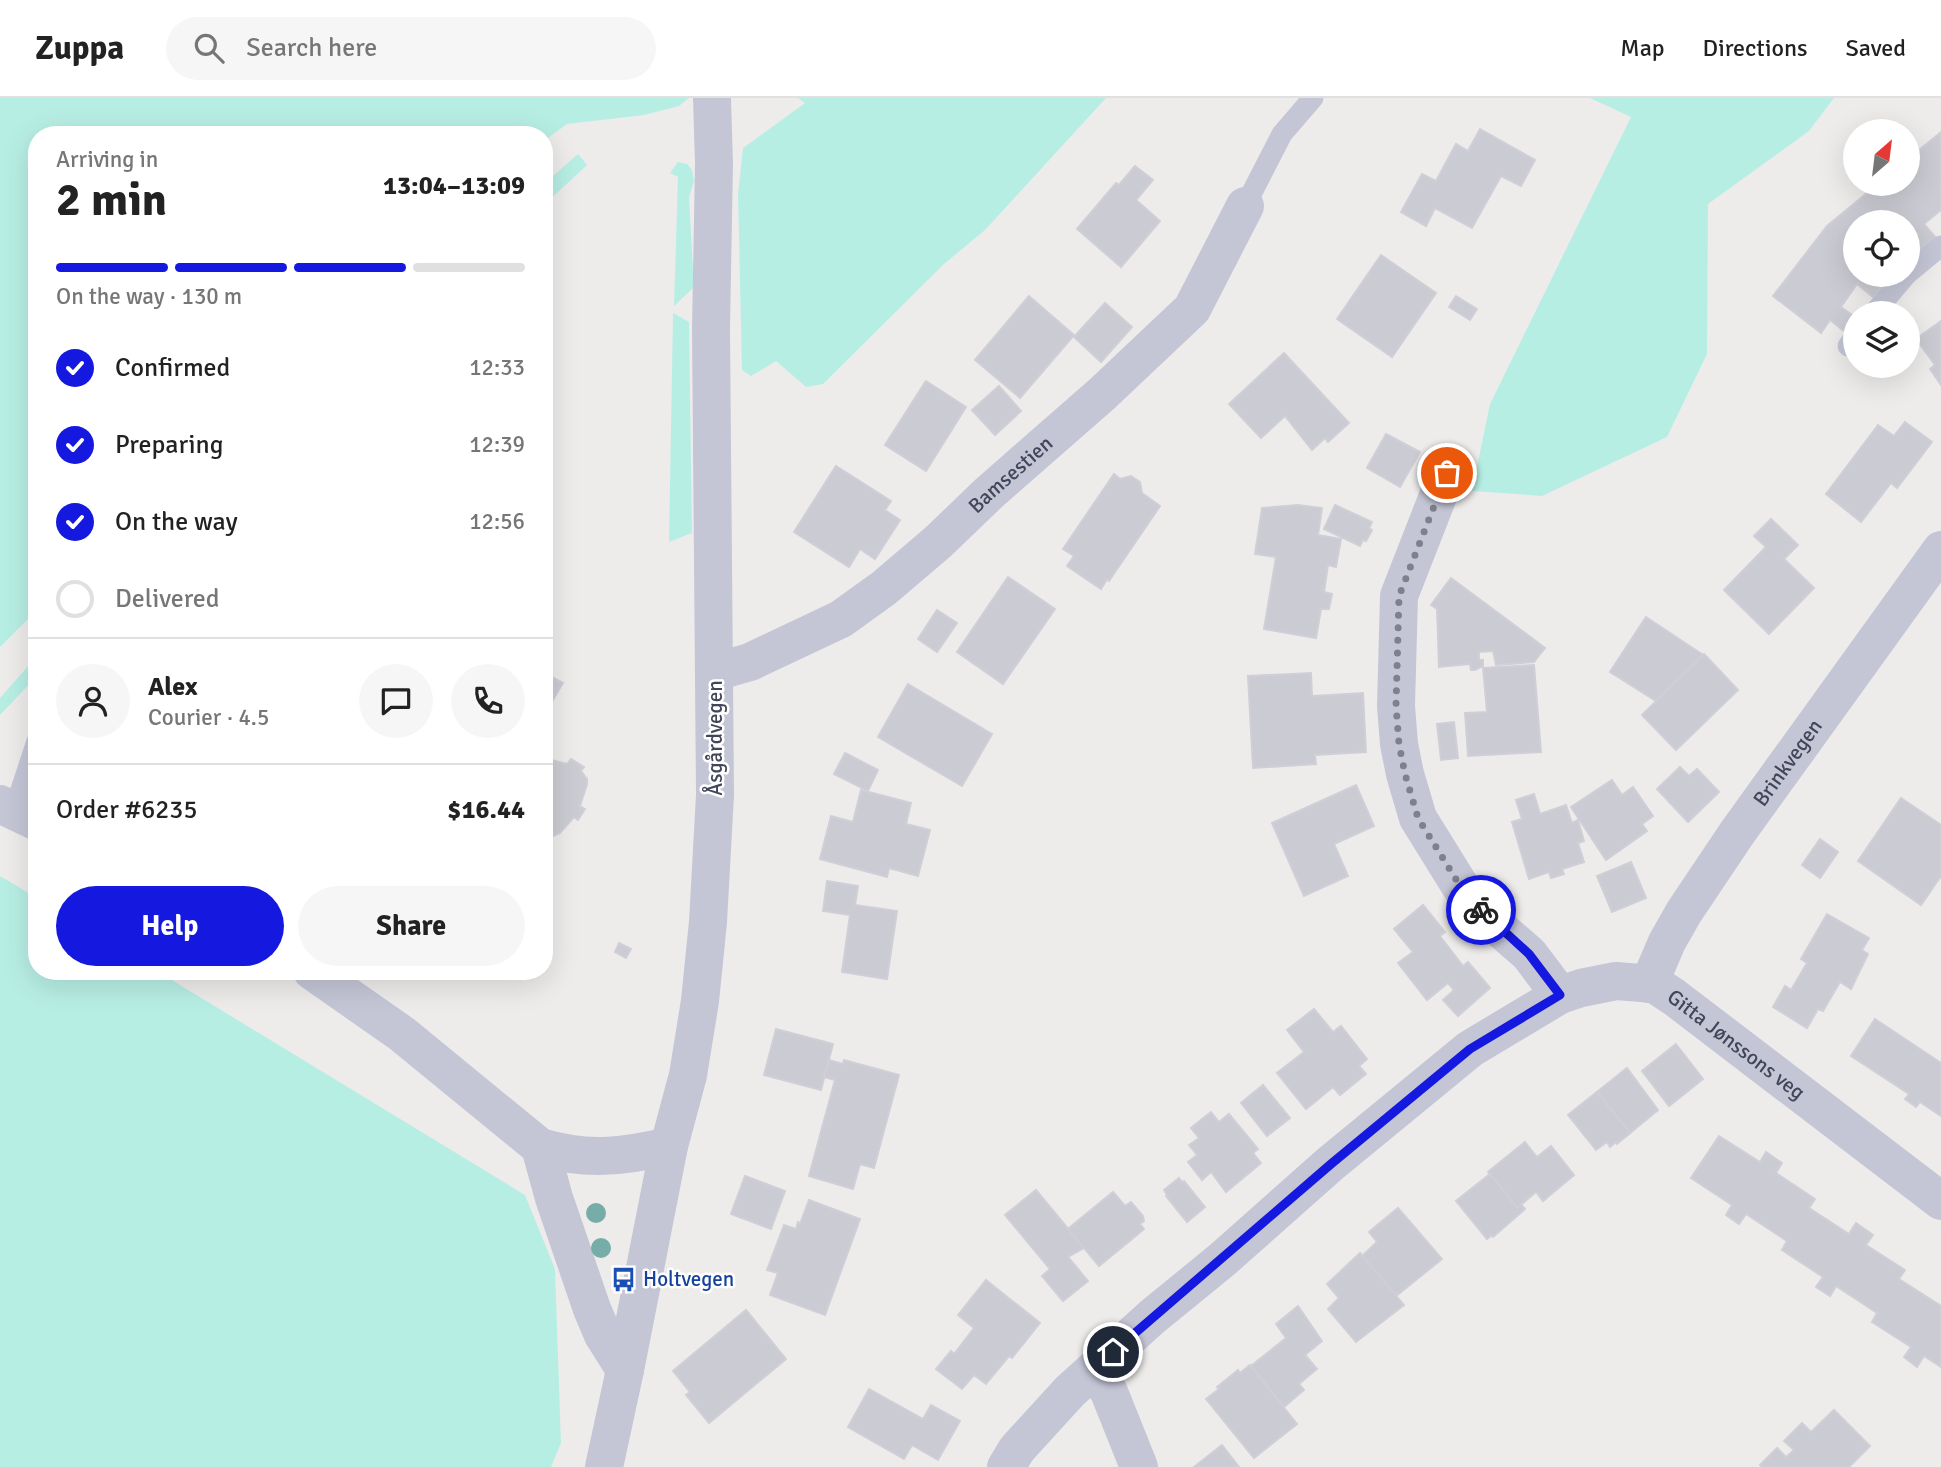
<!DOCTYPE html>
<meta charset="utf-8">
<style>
body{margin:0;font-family:Signika,sans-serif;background:#f6f6f6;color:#222;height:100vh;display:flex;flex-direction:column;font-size:26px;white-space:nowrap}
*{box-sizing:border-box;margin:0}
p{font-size:23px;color:#767676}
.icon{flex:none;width:38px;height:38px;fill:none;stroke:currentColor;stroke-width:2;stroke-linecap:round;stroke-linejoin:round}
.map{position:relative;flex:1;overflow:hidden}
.details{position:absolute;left:28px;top:28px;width:525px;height:854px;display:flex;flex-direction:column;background:#fff;border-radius:28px;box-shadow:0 7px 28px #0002}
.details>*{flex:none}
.needle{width:46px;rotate:28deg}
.fabs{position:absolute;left:1843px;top:21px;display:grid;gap:14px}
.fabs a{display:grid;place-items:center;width:77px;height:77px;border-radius:50%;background:#fff;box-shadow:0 7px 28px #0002;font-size:35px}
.pin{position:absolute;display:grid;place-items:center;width:60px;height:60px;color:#fff;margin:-30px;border:4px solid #fff;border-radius:50%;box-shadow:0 2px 7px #0007}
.courier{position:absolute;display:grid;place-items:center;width:70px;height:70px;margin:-35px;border:5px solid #1518de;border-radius:50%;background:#fff;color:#222;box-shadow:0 2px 9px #0007}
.overview em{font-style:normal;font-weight:700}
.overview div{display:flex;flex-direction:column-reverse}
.overview{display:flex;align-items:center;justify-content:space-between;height:119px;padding:0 28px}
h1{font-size:46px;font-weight:700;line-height:52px}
.bar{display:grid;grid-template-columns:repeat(4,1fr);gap:10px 7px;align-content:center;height:84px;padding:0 28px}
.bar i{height:9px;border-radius:5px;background:#e0e0e0}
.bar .on{background:#1518de}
.bar p{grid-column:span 4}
.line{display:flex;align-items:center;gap:18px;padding:0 28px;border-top:2px solid #e0e0e0}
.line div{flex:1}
.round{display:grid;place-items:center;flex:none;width:74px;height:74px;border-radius:37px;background:#f6f6f6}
ol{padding:0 28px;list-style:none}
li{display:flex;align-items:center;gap:21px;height:77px}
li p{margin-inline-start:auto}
li .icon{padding:7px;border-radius:50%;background:#1518de;color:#fff;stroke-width:4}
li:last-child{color:#767676}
li i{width:38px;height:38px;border:4px solid #e0e0e0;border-radius:50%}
.primary-button{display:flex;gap:14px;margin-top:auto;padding:14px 28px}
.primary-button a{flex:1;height:80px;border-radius:42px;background:#1518de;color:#fff;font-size:28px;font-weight:700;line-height:80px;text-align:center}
.primary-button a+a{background:#f6f6f6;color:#222}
header{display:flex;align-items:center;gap:42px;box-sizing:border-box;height:98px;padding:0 35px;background:#fff;border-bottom:2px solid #e0e0e0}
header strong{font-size:33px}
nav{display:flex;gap:38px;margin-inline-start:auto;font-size:24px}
.search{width:490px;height:63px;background:#f6f6f6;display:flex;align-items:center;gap:18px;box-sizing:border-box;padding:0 24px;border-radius:38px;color:#767676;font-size:26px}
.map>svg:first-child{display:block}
.green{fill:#b7eee4}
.building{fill:#cbcbd3;stroke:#d0cfd7;stroke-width:2}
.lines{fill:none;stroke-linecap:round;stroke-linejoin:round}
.service{stroke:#c4c6d6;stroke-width:21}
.minor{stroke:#c4c6d6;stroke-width:38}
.tree{fill:#76ada8}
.done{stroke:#7f808c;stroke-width:7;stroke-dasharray:0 12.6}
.route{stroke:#1518de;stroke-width:9}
.labels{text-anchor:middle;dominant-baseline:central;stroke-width:5;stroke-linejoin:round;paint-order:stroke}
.street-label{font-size:21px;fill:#434659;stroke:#fff}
.transit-label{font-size:21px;fill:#164399;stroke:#fff;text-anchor:start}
</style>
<header>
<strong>Zuppa</strong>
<div class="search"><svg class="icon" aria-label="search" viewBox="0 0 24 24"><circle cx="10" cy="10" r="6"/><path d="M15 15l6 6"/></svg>Search here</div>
<nav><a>Map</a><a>Directions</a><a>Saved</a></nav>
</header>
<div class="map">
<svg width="1941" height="1369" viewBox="0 0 1941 1369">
<rect width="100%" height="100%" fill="#eeeceb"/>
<g class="green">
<polygon points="0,0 689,0 679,8 644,17 567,26 544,43 544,37 37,37 37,512 0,549"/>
<polygon points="798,0 1106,0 985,132 944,166 823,286 806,289 776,263 751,278 742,272 738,96 743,50 805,5"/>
<polygon points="1590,0 1834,0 1809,33 1708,106 1707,256 1667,339 1542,398 1472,393 1490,306 1631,19"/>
<polygon points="578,56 587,67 544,107 544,86"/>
<polygon points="678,64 687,66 692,72 694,83 689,99 694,189 674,208 678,79 670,75"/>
<polygon points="673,215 689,224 692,435 669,444"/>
<polygon points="37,558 37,578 0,617 0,600"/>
<polygon points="0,778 37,800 37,873 157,873 525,1097 555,1171 561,1345 551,1369 0,1369"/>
</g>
<g class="building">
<polygon points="1480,31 1535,62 1521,88 1501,78 1472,130 1435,110 1426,128 1401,114 1422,76 1436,83 1456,46 1468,53"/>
<polygon points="1941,34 1941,112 1924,126 1935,139 1910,160 1908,157 1908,124 1855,124 1855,177 1872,177 1884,185 1873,199 1857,186 1841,209 1855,219 1844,233 1830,222 1821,235 1773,198 1827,128 1878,86 1908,86 1908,61"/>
<polygon points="1135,68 1153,82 1136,102 1160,123 1121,169 1077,131 1116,85 1119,87"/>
<polygon points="1381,157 1436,195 1392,259 1337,221"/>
<polygon points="1029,198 1074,237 1020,300 975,262"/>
<polygon points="1456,198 1477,211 1470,222 1449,209"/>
<polygon points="1105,205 1132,229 1101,264 1074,239"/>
<polygon points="1941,223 1941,287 1930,271 1935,267 1916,241"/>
<polygon points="1284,255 1349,325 1328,344 1325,340 1312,352 1285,318 1261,340 1229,306"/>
<polygon points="926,283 966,309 926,373 885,347"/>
<polygon points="999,288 1021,313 995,337 972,312"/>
<polygon points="1905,324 1932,344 1897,390 1891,385 1861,424 1826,396 1878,327 1894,338"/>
<polygon points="1386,336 1420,354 1400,389 1367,370"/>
<polygon points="836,368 891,403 885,412 900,422 875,461 860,451 849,469 794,434"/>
<polygon points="1114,376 1120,381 1131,378 1140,384 1142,395 1160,408 1109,483 1107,481 1101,491 1067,468 1074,458 1063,451"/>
<polygon points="1298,407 1322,410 1318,437 1341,441 1336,469 1328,467 1324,494 1332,496 1329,511 1321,511 1316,540 1264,531 1276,459 1255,456 1262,410"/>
<polygon points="1335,407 1372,424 1369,430 1372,432 1366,443 1363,442 1360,448 1324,431"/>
<polygon points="1771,421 1798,447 1784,461 1814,490 1769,536 1724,492 1766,449 1754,438"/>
<polygon points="1008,479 1055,511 1003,586 957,554"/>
<polygon points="1451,480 1545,550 1534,564 1496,567 1493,553 1479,554 1479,562 1483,562 1483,568 1475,572 1471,572 1470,566 1439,569 1437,511 1431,507"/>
<polygon points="937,512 957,525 937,554 918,541"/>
<polygon points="1646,519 1703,557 1656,603 1610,574"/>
<polygon points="1704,556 1738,592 1676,652 1642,617"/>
<polygon points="1534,567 1541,654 1468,658 1465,615 1487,614 1483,570"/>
<polygon points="544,575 563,585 544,617"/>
<polygon points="1311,575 1312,598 1363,595 1366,654 1315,657 1316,666 1253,670 1248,578"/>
<polygon points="908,586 992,636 962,688 878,639"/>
<polygon points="1454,624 1458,660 1441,662 1437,626"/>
<polygon points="845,655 878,672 868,693 834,676"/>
<polygon points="544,660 567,666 571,661 584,669 581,673 587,681 587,686 580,708 585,711 578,722 574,719 560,735 551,739 544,737"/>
<polygon points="1680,669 1689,678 1697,671 1719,694 1688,724 1657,691"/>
<polygon points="1612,682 1622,697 1633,689 1653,718 1642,726 1647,733 1606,762 1571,709"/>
<polygon points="1356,687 1374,728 1334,746 1348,778 1304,798 1272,725"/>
<polygon points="861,692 911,705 906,726 930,732 918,778 889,770 887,779 820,761 831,718 853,724"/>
<polygon points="1534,696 1540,716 1566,707 1572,725 1578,722 1584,743 1578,745 1584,764 1562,771 1564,776 1551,780 1549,774 1529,781 1512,724 1522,721 1516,702"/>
<polygon points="1901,700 1941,727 1941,778 1921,807 1858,763"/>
<polygon points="1820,741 1838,754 1820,780 1802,767"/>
<polygon points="1631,764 1646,800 1612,814 1597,778"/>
<polygon points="827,783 858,788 855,807 897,813 887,881 842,874 850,817 823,813"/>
<polygon points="1423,807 1445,834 1440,838 1463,868 1468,864 1490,890 1458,918 1443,902 1454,892 1448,885 1427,902 1398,865 1413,854 1394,831"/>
<polygon points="1827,816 1869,840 1862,852 1868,856 1851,891 1840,884 1823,913 1818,911 1807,930 1773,909 1785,888 1791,892 1807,865 1801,861"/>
<polygon points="619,845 631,851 626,860 615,854"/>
<polygon points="1314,911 1333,934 1341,928 1367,961 1359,968 1366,976 1340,997 1333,989 1306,1011 1277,975 1304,954 1287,932"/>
<polygon points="1875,921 1941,965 1941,1018 1920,1004 1916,1009 1905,1001 1909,996 1851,958"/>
<polygon points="776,931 833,946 821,992 764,977"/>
<polygon points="1676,946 1703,981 1669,1008 1642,973"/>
<polygon points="829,962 843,966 844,962 899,977 874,1070 860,1066 853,1091 809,1078 835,982 824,979"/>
<polygon points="1627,970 1658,1012 1630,1035 1597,994"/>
<polygon points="1263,987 1290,1020 1267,1038 1241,1005"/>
<polygon points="1597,994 1630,1035 1617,1046 1616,1044 1610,1049 1607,1044 1596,1052 1568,1017"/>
<polygon points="1211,1014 1219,1024 1229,1016 1258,1051 1253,1055 1261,1065 1226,1094 1211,1074 1202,1082 1188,1064 1197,1057 1189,1047 1199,1040 1191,1030"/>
<polygon points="1719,1038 1760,1064 1766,1054 1782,1065 1776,1075 1815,1101 1809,1110 1849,1136 1856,1125 1873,1137 1866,1147 1905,1172 1899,1181 1941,1208 1941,1269 1924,1258 1917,1269 1904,1259 1911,1249 1872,1224 1877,1215 1836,1188 1830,1198 1816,1189 1823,1179 1782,1152 1787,1143 1746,1116 1739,1126 1726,1117 1732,1107 1691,1080"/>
<polygon points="1525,1044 1537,1059 1551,1048 1574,1077 1543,1103 1536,1094 1517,1110 1488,1074"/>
<polygon points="1490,1076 1517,1110 1521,1106 1525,1111 1493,1139 1492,1137 1487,1141 1456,1103"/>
<polygon points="745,1078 785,1093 771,1131 731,1116"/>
<polygon points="1179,1080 1182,1084 1184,1083 1205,1109 1187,1124 1166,1098 1167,1097 1164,1092"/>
<polygon points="1036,1092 1084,1150 1068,1159 1088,1183 1063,1203 1042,1178 1050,1171 1005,1117"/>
<polygon points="1113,1094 1125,1108 1131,1104 1143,1118 1144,1123 1140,1126 1144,1131 1099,1168 1068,1131"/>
<polygon points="809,1102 860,1121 825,1217 770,1197 778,1175 767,1172 784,1127 796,1131 798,1124 800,1126"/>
<polygon points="1398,1110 1442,1161 1396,1198 1362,1158 1377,1144 1369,1134"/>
<polygon points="1360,1155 1404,1207 1356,1244 1328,1211 1339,1200 1327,1186"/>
<polygon points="986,1182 1040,1225 1012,1260 1009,1258 986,1286 974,1277 962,1291 936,1271 951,1253 954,1256 974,1230 958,1217"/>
<polygon points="1298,1208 1322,1243 1305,1257 1317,1271 1299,1286 1304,1292 1284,1309 1251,1268 1286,1240 1276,1226"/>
<polygon points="746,1212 786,1261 709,1325 686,1297 690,1294 673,1273"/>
<polygon points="1250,1267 1297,1326 1254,1360 1206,1301 1219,1291 1217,1289 1238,1272 1240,1275"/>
<polygon points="869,1291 923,1321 931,1307 960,1323 938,1362 912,1347 904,1361 848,1329"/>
<polygon points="1834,1312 1870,1348 1849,1369 1762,1369 1760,1367 1777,1350 1786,1359 1794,1352 1784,1343 1802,1325 1811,1334"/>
<polygon points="1222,1347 1239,1369 1194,1369"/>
</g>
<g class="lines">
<g class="service">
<polyline points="1245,108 1282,36 1313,0"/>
<polyline points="1908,175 1941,148"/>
<polyline points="1874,215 1906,177"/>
<polyline points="1848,248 1855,239"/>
<polyline points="14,713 37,643"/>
</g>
<g class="minor">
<polyline points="1447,375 1399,498 1396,608 1399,646 1405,676 1418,720 1462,791 1499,830 1529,856 1560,897"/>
<path id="s1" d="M 715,574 L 750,564 L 841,521 L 884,490 L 938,444 L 989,395 L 1102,296 L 1192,211 L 1245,108"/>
<polyline points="0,706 37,724"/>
<path d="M 312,873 L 402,936 L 540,1049 C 586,1063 623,1059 669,1048"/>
<path id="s2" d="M 1649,886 L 1667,844 L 1684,814 L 1737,735 L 1941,452"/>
<polyline points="540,1049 554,1100 592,1211 603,1237 625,1272"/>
<polyline points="1094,1272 1109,1294 1139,1369"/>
<polyline points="604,1369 625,1272 669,1048 688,977 700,903 708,824 715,697 711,230 714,66 712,0"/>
<path id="s3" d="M 1006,1369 L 1017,1351 L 1070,1293 L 1152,1219 L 1223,1161 L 1330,1066 L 1470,951 L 1560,897 L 1581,890 L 1616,883 L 1654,886 L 1674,899 L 1941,1103"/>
</g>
</g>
<g class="tree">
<circle cx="596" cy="1115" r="10"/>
<circle cx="601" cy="1150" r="10"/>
</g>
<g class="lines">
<polyline class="done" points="1447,375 1399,498 1396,608 1399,646 1405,676 1418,720 1462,791 1481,812"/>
<polyline class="route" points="1113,1254 1331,1066 1470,951 1560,897 1529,856 1481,812"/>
</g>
<defs>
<symbol id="bus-bare" viewBox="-9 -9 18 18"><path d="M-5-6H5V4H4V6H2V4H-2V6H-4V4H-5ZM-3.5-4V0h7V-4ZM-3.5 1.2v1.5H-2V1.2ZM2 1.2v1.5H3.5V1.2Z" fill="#1a4fb4" stroke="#fff" stroke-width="2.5" paint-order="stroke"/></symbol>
</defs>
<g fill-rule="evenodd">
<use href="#bus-bare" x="606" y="1164" width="35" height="35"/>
</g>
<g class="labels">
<g class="street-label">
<text stroke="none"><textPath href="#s1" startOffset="360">Bamsestien</textPath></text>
<text transform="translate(715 640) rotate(-90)">Åsgårdvegen</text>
<text stroke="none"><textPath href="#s2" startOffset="262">Brinkvegen</textPath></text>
<text stroke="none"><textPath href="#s3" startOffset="929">Gitta Jønssons veg</textPath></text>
</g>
<g class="transit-label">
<text x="643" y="1181">Holtvegen</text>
</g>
</g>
</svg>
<div class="fabs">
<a><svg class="needle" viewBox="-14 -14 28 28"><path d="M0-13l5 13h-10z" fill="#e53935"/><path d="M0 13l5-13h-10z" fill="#767676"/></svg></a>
<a><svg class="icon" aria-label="locate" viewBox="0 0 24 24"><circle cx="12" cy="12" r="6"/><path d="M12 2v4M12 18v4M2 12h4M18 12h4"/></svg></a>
<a><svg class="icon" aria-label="layers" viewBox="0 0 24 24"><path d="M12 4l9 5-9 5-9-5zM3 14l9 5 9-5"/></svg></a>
</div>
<div class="pin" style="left:1447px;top:375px;background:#ea580c"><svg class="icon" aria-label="bag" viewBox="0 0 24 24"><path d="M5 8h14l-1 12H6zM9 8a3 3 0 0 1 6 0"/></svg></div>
<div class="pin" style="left:1113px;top:1254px;background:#1f2937"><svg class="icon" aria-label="home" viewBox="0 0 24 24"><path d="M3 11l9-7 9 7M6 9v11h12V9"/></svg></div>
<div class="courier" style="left:1481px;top:812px"><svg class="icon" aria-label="bike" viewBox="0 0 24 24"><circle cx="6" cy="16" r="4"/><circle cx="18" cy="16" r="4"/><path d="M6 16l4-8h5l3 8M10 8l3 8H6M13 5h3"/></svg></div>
<section class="details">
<div class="overview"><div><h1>2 min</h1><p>Arriving in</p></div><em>13:04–13:09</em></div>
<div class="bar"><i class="on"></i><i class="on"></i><i class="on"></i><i></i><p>On the way · 130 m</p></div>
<ol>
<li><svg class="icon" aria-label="check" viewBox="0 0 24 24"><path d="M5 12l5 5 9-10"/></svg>Confirmed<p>12:33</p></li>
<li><svg class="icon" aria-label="check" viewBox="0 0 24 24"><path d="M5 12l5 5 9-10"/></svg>Preparing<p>12:39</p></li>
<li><svg class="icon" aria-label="check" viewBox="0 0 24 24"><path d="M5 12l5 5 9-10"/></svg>On the way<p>12:56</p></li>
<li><i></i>Delivered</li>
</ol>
<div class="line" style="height:126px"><a class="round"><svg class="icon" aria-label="person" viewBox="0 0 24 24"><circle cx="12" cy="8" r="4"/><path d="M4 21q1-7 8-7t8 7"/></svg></a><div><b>Alex</b><p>Courier · 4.5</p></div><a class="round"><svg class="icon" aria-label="chat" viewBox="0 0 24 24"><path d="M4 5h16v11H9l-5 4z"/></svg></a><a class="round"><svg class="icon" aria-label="phone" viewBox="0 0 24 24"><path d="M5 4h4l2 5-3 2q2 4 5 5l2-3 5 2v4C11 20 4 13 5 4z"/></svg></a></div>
<div class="line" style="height:91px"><div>Order #6235</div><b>$16.44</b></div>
<div class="primary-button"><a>Help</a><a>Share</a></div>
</section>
</div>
